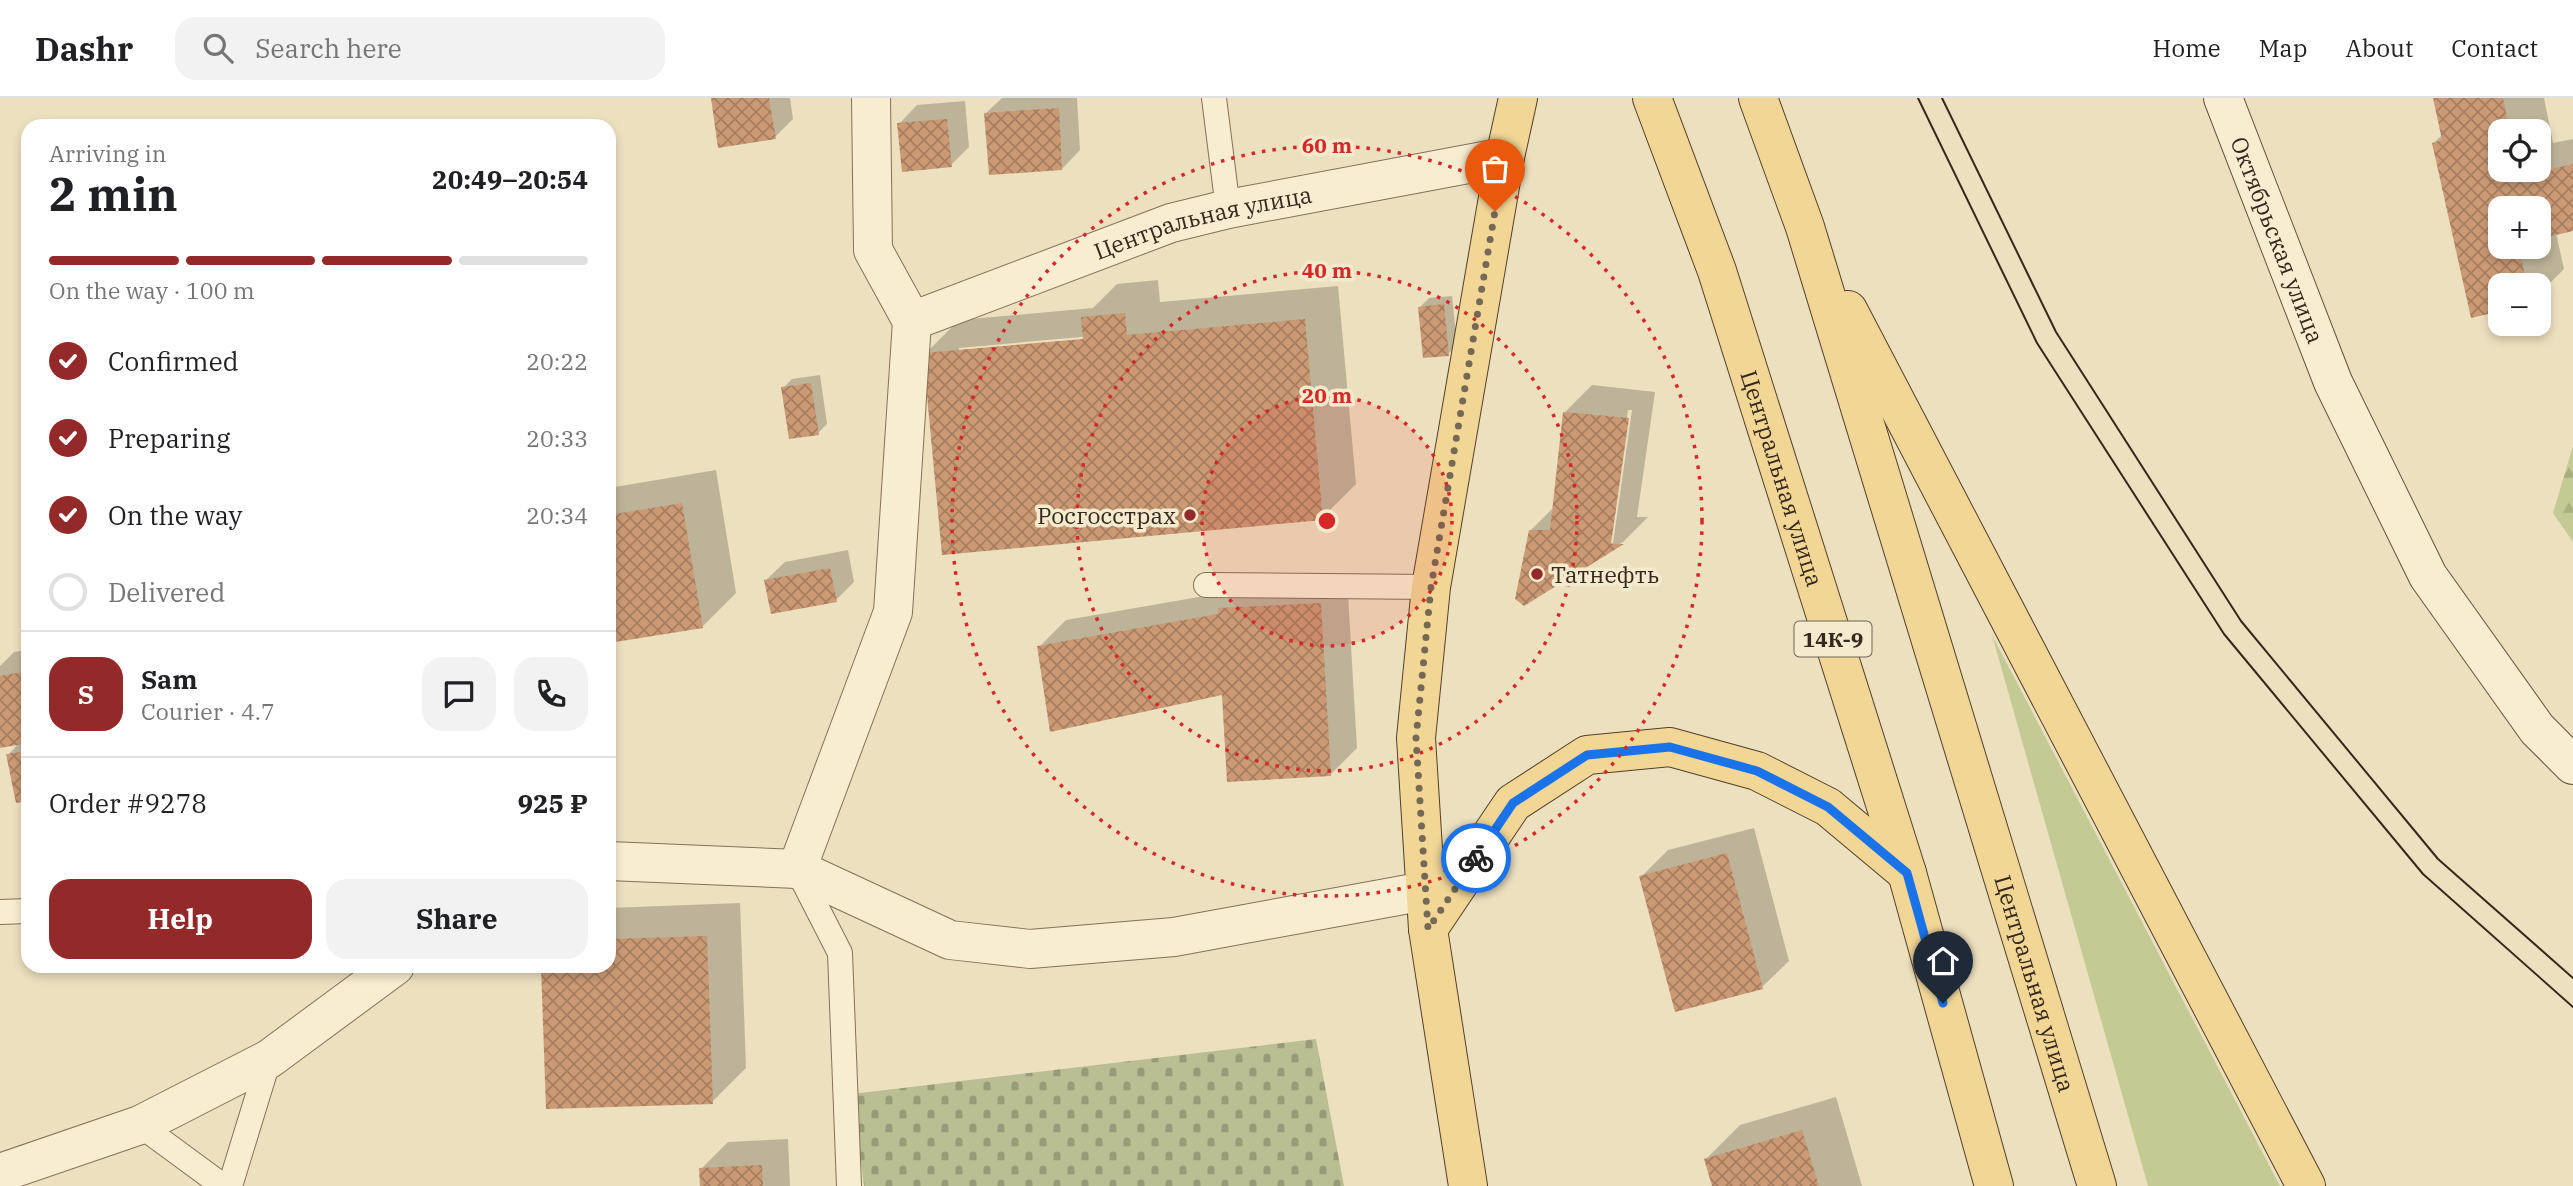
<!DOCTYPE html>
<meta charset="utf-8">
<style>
body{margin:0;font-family:"IBM Plex Serif",serif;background:#f2f2f2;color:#202124;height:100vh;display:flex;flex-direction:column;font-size:26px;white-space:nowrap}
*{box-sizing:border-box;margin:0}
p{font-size:23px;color:#757577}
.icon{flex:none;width:38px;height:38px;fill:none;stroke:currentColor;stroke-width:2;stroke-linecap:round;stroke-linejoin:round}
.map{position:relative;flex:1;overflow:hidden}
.drawer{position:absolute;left:21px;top:21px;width:595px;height:854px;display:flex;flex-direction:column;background:#fff;border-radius:21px;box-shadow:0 4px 10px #0003}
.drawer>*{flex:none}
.buttons{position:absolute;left:2488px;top:21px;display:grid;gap:14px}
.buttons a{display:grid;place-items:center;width:63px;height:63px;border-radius:14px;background:#fff;box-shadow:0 4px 10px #0003;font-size:35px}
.pin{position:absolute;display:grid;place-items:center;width:60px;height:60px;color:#fff;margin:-72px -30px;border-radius:50% 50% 50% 0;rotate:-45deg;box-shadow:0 0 7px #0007}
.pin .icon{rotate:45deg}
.courier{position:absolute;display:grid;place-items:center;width:70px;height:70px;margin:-35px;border:5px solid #1a73e8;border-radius:50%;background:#fff;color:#222;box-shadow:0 2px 9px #0007}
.head em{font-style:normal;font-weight:700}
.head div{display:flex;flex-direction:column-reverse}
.head{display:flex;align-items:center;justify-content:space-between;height:119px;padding:0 28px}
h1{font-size:46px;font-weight:700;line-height:52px}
.bar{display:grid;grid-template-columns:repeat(4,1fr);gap:10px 7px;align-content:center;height:84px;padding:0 28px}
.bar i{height:9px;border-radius:5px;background:#e0e0e0}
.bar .active{background:#932928}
.bar p{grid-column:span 4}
.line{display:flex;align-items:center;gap:18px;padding:0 28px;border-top:2px solid #e0e0e0}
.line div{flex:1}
.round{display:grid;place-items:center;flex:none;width:74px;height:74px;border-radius:21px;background:#f2f2f2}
ol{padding:0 28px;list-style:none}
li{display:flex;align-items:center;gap:21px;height:77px}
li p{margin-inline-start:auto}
li .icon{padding:7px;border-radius:50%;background:#932928;color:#fff;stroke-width:4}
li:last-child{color:#757577}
li i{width:38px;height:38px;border:4px solid #e0e0e0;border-radius:50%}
.primary-button{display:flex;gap:14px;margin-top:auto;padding:14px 28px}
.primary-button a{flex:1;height:80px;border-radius:21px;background:#932928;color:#fff;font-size:28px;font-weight:700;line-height:80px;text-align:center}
.primary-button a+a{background:#f2f2f2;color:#202124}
header{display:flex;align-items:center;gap:42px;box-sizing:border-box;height:98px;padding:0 35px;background:#fff;border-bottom:2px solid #e0e0e0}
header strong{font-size:33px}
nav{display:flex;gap:38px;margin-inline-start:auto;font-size:24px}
.search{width:490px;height:63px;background:#f2f2f2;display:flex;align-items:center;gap:18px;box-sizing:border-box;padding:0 24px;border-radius:21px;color:#757577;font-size:26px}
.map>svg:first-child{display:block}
.grass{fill:#c3ca93}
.forest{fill:url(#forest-firs)}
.cemetery{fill:url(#cemetery-stones)}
.shadow{fill:#0003;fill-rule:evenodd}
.building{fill:url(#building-cross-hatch)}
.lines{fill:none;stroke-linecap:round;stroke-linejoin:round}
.lane-casing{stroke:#857058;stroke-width:26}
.street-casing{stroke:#857058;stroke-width:40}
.secondary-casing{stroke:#67513b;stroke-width:40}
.primary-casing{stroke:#523f2c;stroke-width:40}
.lane{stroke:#f8edd1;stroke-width:24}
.street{stroke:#f8edd1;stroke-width:38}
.secondary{stroke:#f8edd1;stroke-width:38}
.primary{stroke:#f1d696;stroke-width:38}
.tram{stroke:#35281c;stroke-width:2}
.done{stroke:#756855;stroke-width:7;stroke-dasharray:0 12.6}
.route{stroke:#1a73e8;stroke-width:9}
.ring{fill:none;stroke:#d62828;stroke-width:3.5;stroke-dasharray:3.5 7}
.poi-dot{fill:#932928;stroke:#f4eace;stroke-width:2.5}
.labels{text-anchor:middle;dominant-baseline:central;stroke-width:7;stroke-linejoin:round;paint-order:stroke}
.shield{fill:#f4eace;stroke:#6e6251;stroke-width:2}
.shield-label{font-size:21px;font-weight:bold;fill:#35281c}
.street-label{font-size:23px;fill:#35281c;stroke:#f4eace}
.poi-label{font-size:23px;fill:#35281c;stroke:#f4eace;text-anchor:end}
.centre{fill:#d62828;stroke:#f4eace;stroke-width:3.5}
.ring-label{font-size:21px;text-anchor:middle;font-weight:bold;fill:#d62828;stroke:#f4eace;stroke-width:7;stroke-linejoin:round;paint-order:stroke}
</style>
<header>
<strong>Dashr</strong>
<div class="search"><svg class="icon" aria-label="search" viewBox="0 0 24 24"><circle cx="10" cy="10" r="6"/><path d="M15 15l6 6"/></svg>Search here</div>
<nav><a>Home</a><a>Map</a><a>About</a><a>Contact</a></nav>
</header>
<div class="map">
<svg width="2573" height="1088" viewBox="0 0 2573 1088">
<defs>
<pattern id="forest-firs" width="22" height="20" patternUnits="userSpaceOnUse" patternTransform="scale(1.75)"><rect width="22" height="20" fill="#c3ca93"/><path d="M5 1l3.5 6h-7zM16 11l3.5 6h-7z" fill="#a8ae7e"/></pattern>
<pattern id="cemetery-stones" width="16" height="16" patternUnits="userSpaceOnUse" patternTransform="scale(1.75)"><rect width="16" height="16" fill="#b9bf93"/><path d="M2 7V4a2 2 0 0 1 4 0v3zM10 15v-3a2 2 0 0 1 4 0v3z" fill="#979b77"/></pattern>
<pattern id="building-cross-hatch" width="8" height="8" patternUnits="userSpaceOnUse" patternTransform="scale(1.75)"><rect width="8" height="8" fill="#cb9a75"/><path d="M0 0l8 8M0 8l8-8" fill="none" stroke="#a67e5f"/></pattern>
</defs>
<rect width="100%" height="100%" fill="#ede0bf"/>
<polygon class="grass" points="1992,537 2280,1088 2148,1088"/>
<polygon class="forest" points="2573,348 2573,444 2553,415"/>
<polygon class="cemetery" points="1316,941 1344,1088 864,1088 852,996"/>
<g class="shadow">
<polygon points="713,0 790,0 793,21 775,39"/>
<polygon points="1002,0 1077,0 1080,52 1062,71 986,15"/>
<path d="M 2434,0 L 2544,0 L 2553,45 L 2573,41 L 2573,132 L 2556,135 L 2564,171 L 2539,196 L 2539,187 L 2501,187 L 2434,45 L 2442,37 ZM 2501,33 L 2539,33 L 2539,72 L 2501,72 ZM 2501,110 L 2539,110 L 2539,149 L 2501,149 Z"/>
<polygon points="965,3 969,49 951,67 899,26 917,7"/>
<path d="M 1158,182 L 1160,204 L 1338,188 L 1356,386 L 1322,420 L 925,256 L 959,222 L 1093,210 L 1117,186 ZM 1092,238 L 1092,241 L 959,254 L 959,250 Z"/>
<polygon points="1452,198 1457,247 1448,256 1420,209 1429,200"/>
<polygon points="820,277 827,326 818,335 783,290 792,281"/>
<path d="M 1592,287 L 1655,294 L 1637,419 L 1648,419 L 1623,444 L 1524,506 L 1530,433 L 1555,408 L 1565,314 ZM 1628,312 L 1632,312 L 1613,445 L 1610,445 Z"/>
<polygon points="716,372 736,495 702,529 609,544 609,390"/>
<polygon points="848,452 854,484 836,502 766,482 785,464"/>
<polygon points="1347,479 1357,650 1330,677 1224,595 1039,549 1066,522 1239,492"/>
<polygon points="28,552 28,702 8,657 19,645 0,648 0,568 14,554"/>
<polygon points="1754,730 1789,863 1762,889 1641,779 1668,752"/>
<polygon points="740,805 746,970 712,1004 543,868 609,868 609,810"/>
<polygon points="1836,999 1862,1088 1714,1088 1706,1061 1740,1027"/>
<polygon points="788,1041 790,1088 702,1088 701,1071 728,1044"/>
</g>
<g class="building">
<polygon points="711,0 769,0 776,41 718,50"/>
<polygon points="2433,0 2503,0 2510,33 2501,33 2501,72 2519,72 2520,78 2573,66 2573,133 2539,141 2539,110 2501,110 2501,149 2519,149 2527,187 2501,187 2501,213 2471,220 2432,45 2442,42"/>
<polygon points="1059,10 1062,72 989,77 984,15"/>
<polygon points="947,21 952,69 902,74 897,25"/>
<polygon points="1444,206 1449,258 1423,260 1418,209"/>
<polygon points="1125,215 1127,237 1305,221 1323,422 942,457 923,255 1083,241 1081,219"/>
<polygon points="811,285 819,337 789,341 781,289"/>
<polygon points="1563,314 1629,320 1611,446 1624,446 1524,508 1515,501 1529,432 1550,432"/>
<polygon points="682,405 703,530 609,545 609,417"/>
<polygon points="830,470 837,504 771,516 764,482"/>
<polygon points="1321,505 1331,678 1227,684 1222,597 1050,634 1037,548 1218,516 1218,510"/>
<polygon points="28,573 28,645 0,650 0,578"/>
<polygon points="28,653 28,703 16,705 6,656"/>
<polygon points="1727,755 1763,891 1675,914 1639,778"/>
<polygon points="707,838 713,1006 546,1011 541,868 609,868 609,841"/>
<polygon points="1802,1032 1819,1088 1712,1088 1704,1061"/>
<polygon points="762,1067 763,1088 700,1088 699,1070"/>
</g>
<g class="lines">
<defs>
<g id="lane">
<polyline points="1214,0 1228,111"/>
<polyline points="1206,487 1431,489"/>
<polyline points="797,771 840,855 849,1088"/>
<polyline points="0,814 28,813"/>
<polyline points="140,1027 223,1088"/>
<polyline points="230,1088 269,961"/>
</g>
<g id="street">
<path id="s1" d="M 912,223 L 1171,125 L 1228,111 L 1505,59"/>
<polyline points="609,763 797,771 950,842 1030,851 1174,839 1425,793"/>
<polyline points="797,771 893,514 912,223 873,152 871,0"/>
<polyline points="0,1075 140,1027 269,961 395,868"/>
</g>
<g id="secondary">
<path id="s2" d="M 2223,0 L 2333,284 L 2428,478 L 2537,631 L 2573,667"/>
</g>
<g id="primary">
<path id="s3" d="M 1652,0 L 1717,173 L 1907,775 L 1994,1088"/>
<path id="s4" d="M 1758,0 L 1805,129 L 2097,1088"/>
<polyline points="1848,212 2306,1088"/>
<polyline points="1428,831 1513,705 1587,657 1670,649 1757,673 1828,709 1907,775"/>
<polyline points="1468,1088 1428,831 1416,640 1431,489 1505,59 1518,0"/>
</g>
</defs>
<use href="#lane" class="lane-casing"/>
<use href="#street" class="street-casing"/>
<use href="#secondary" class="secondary-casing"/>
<use href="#primary" class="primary-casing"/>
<use href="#lane" class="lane"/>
<use href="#street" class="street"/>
<use href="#secondary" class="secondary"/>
<use href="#primary" class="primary"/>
<g class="tram">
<polyline points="1918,0 2037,245 2224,536 2423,776 2573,909"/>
<polyline points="1942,0 2056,234 2241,523 2438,761 2573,880"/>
</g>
</g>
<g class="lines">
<polyline class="done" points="1476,760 1428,831 1416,640 1431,489 1495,113"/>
<polyline class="route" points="1476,760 1513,705 1587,657 1670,649 1757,673 1828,709 1907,775 1943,905"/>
</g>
<circle cx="1327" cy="423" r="125" fill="#d62828" fill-opacity=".12"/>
<g class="ring">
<circle cx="1327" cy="423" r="125"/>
<circle cx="1327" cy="423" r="250"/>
<circle cx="1327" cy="423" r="375"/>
</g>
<g class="poi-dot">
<circle cx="1190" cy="417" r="7"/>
<circle cx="1537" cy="476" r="7"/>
</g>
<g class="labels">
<rect class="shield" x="1794.5" y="523.5" width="77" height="35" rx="5"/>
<g class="shield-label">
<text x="1833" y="541">14К-9</text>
</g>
<g class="street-label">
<text stroke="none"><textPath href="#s1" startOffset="308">Центральная улица</textPath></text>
<text stroke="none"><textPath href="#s2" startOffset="152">Октябрьская улица</textPath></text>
<text stroke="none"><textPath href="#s3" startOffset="402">Центральная улица</textPath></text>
<text stroke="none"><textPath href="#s4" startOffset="928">Центральная улица</textPath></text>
</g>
<g class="poi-label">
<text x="1176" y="417">Росгосстрах</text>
<text x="1551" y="476" text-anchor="start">Татнефть</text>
</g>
</g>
<circle cx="1327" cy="423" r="10" class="centre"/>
<g class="ring-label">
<text x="1327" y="55">60 m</text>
<text x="1327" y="180">40 m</text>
<text x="1327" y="305">20 m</text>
</g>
</svg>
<div class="buttons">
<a><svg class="icon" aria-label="locate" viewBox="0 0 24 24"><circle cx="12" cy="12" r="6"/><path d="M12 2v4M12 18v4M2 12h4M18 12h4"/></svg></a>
<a>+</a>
<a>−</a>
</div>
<div class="pin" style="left:1495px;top:113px;background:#ea580c"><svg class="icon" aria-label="bag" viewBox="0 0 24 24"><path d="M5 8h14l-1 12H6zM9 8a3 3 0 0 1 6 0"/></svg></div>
<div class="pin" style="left:1943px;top:905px;background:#1f2937"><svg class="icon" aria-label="home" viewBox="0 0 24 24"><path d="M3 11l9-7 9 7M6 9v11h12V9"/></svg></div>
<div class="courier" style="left:1476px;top:760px"><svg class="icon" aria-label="bike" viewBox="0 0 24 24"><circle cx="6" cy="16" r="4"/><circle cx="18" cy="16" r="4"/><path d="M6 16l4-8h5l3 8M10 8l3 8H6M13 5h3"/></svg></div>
<section class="drawer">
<div class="head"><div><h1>2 min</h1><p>Arriving in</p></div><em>20:49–20:54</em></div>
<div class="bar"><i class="active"></i><i class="active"></i><i class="active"></i><i></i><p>On the way · 100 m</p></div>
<ol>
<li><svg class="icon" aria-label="check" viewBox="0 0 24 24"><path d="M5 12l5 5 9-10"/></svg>Confirmed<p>20:22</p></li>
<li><svg class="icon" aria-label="check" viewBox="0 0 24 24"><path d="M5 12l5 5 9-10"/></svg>Preparing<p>20:33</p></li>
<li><svg class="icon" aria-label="check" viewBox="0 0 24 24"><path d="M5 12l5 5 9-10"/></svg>On the way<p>20:34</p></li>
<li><i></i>Delivered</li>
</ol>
<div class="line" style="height:126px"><b class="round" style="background:#932928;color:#fff">S</b><div><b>Sam</b><p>Courier · 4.7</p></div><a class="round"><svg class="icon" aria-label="chat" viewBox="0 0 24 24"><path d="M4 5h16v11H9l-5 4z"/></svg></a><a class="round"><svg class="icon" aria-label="phone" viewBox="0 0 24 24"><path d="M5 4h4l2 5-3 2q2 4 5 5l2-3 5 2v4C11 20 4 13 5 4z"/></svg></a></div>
<div class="line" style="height:91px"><div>Order #9278</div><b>925 ₽</b></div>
<div class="primary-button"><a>Help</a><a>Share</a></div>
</section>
</div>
